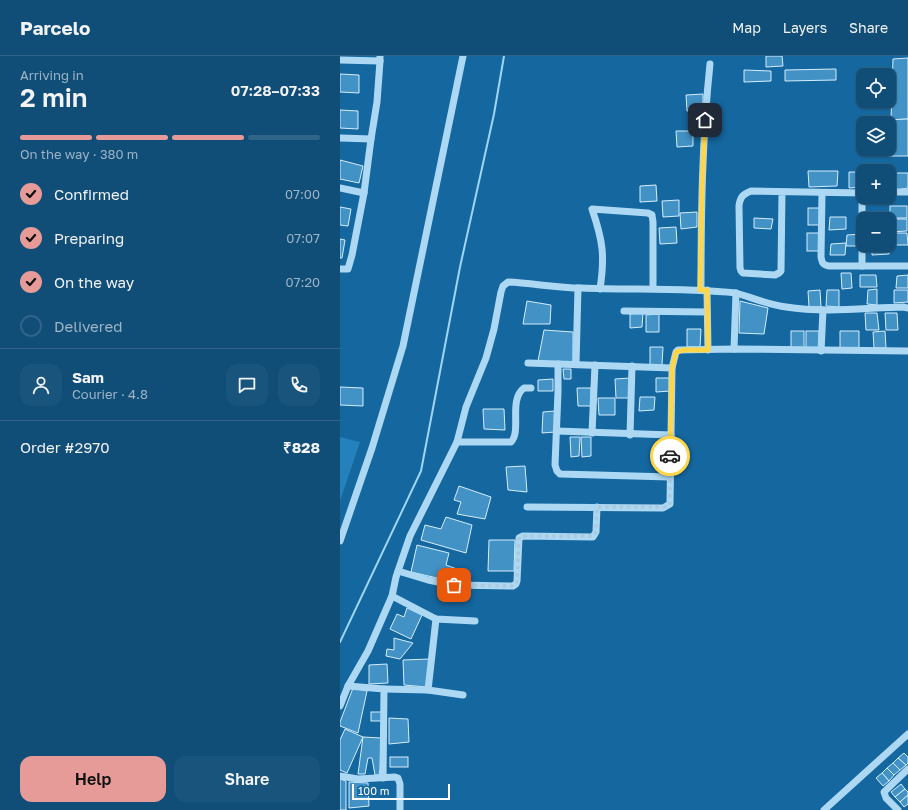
<!DOCTYPE html>
<meta charset="utf-8">
<style>
body{margin:0;font-family:"Golos Text",sans-serif;background:#19547c;color:#f1f3f6;height:100vh;display:flex;flex-direction:column;font-size:15px;white-space:nowrap}
*{box-sizing:border-box;margin:0}
p{font-size:13px;color:#9cb4c6}
.icon{flex:none;width:22px;height:22px;fill:none;stroke:currentColor;stroke-width:2;stroke-linecap:round;stroke-linejoin:round}
.map{position:relative;flex:1;overflow:hidden}
.details{display:flex;flex-direction:column;background:#104d77;width:340px}
.details>*{flex:none}
.buttons{position:absolute;left:516px;top:12px;display:grid;gap:8px}
.buttons a{display:grid;place-items:center;width:40px;height:40px;border-radius:8px;background:#104d77;box-shadow:0 1px 3px #0004,0 0 0 1px #306489;font-size:20px}
.scale{position:absolute;left:12px;bottom:10px;width:98px;box-sizing:border-box;padding-left:4px;border:2px solid #fff;border-top:0;font-size:11px;line-height:14px;white-space:nowrap;color:#fff;-webkit-text-stroke:3px #15679f;paint-order:stroke}
.pin{position:absolute;display:grid;place-items:center;width:34px;height:34px;color:#fff;margin:-17px;border-radius:8px;box-shadow:0 2px 6px #0006}
.courier{position:absolute;display:grid;place-items:center;width:40px;height:40px;margin:-20px;border:3px solid #ffd54a;border-radius:50%;background:#fff;color:#222;box-shadow:0 1px 5px #0007}
.summary em{font-style:normal;font-weight:600}
.summary div{display:flex;flex-direction:column-reverse}
.summary{display:flex;align-items:center;justify-content:space-between;height:68px;padding:0 20px}
h1{font-size:26px;font-weight:600;line-height:30px}
.bar{display:grid;grid-template-columns:repeat(4,1fr);gap:6px 4px;align-content:center;height:48px;padding:0 20px}
.bar i{height:5px;border-radius:3px;background:#306489}
.bar .current{background:#e69b98}
.bar p{grid-column:span 4}
.line{display:flex;align-items:center;gap:10px;padding:0 20px;border-top:1px solid #306489}
.line div{flex:1}
.round{display:grid;place-items:center;flex:none;width:42px;height:42px;border-radius:12px;background:#19547c}
ol{padding:0 20px;list-style:none}
li{display:flex;align-items:center;gap:12px;height:44px}
li p{margin-inline-start:auto}
li .icon{padding:4px;border-radius:50%;background:#e69b98;color:#111;stroke-width:4}
li:last-child{color:#9cb4c6}
li i{width:22px;height:22px;border:2px solid #306489;border-radius:50%}
.button{display:flex;gap:8px;margin-top:auto;padding:8px 20px}
.button a{flex:1;height:46px;border-radius:12px;background:#e69b98;color:#111;font-size:16px;font-weight:600;line-height:46px;text-align:center}
.button a+a{background:#19547c;color:#f1f3f6}
header{display:flex;align-items:center;gap:24px;box-sizing:border-box;height:56px;padding:0 20px;background:#104d77;border-bottom:1px solid #306489}
header strong{font-size:19px}
nav{display:flex;gap:22px;margin-inline-start:auto;font-size:14px}
main{display:flex;flex:1;min-height:0}
.map>svg:first-child{display:block}
.green{fill:#2481bc}
.lines{fill:none;stroke-linecap:round;stroke-linejoin:round}
.stream{stroke:#9fd5f6;stroke-width:2}
.building{fill:#4292c6;stroke:#d5eefd}
.minor{stroke:#add8f4;stroke-width:7}
.done{stroke:#adcadd;stroke-width:4;stroke-dasharray:0 7.2}
.route{stroke:#ffd54a;stroke-width:5}
</style>
<header>
<strong>Parcelo</strong>
<nav><a>Map</a><a>Layers</a><a>Share</a></nav>
</header>
<main>
<section class="details">
<div class="summary"><div><h1>2 min</h1><p>Arriving in</p></div><em>07:28–07:33</em></div>
<div class="bar"><i class="current"></i><i class="current"></i><i class="current"></i><i></i><p>On the way · 380 m</p></div>
<ol>
<li><svg class="icon" aria-label="check" viewBox="0 0 24 24"><path d="M5 12l5 5 9-10"/></svg>Confirmed<p>07:00</p></li>
<li><svg class="icon" aria-label="check" viewBox="0 0 24 24"><path d="M5 12l5 5 9-10"/></svg>Preparing<p>07:07</p></li>
<li><svg class="icon" aria-label="check" viewBox="0 0 24 24"><path d="M5 12l5 5 9-10"/></svg>On the way<p>07:20</p></li>
<li><i></i>Delivered</li>
</ol>
<div class="line" style="height:72px"><a class="round"><svg class="icon" aria-label="person" viewBox="0 0 24 24"><circle cx="12" cy="8" r="4"/><path d="M4 21q1-7 8-7t8 7"/></svg></a><div><b>Sam</b><p>Courier · 4.8</p></div><a class="round"><svg class="icon" aria-label="chat" viewBox="0 0 24 24"><path d="M4 5h16v11H9l-5 4z"/></svg></a><a class="round"><svg class="icon" aria-label="phone" viewBox="0 0 24 24"><path d="M5 4h4l2 5-3 2q2 4 5 5l2-3 5 2v4C11 20 4 13 5 4z"/></svg></a></div>
<div class="line" style="height:52px"><div>Order #2970</div><b>₹828</b></div>
<div class="button"><a>Help</a><a>Share</a></div>
</section>
<div class="map">
<svg width="568" height="754" viewBox="0 0 568 754">
<rect width="100%" height="100%" fill="#15679f"/>
<polygon class="green" points="0,381 20,386 0,445"/>
<g class="lines">
<polyline class="stream" points="0,586 81,415 120,211 154,58 164,0"/>
</g>
<g class="building">
<polygon points="426,0 442,0 443,10 426,11"/>
<polygon points="568,2 568,63 551,64 553,3"/>
<polygon points="496,13 496,24 445,25 445,14"/>
<polygon points="404,14 431,15 431,25 404,26"/>
<polygon points="0,18 19,19 19,37 0,36"/>
<polygon points="363,38 363,54 347,55 346,39"/>
<polygon points="0,54 18,55 18,73 0,72"/>
<polygon points="568,63 568,100 540,100 540,93 549,93 549,67 543,67 543,64"/>
<polygon points="336,75 353,75 353,90 337,91"/>
<polygon points="0,104 23,110 19,127 0,123"/>
<polygon points="468,115 498,115 497,130 469,131"/>
<polygon points="509,116 523,116 523,131 509,132"/>
<polygon points="555,117 568,117 568,132 556,134"/>
<polygon points="316,129 317,145 300,146 300,130"/>
<polygon points="339,144 339,160 323,161 322,145"/>
<rect x="550" y="150" width="17" height="12"/>
<polygon points="0,151 11,153 8,170 0,169"/>
<rect x="468" y="152" width="13" height="17"/>
<polygon points="357,156 357,171 341,173 340,157"/>
<polygon points="490,161 506,161 506,173 489,174"/>
<polygon points="414,162 433,163 431,173 414,172"/>
<polygon points="551,163 567,163 567,175 550,176"/>
<polygon points="336,171 337,187 320,188 319,172"/>
<rect x="467" y="177" width="13" height="18"/>
<polygon points="551,177 567,177 568,189 550,189"/>
<polygon points="522,178 521,190 506,190 507,179"/>
<polygon points="0,183 5,184 2,202 0,202"/>
<polygon points="506,187 505,199 490,199 491,188"/>
<polygon points="532,189 549,189 549,198 532,199"/>
<polygon points="501,217 511,217 512,232 502,233"/>
<polygon points="520,219 536,219 537,231 520,231"/>
<polygon points="568,219 568,232 556,232 557,220"/>
<polygon points="537,233 537,249 527,248 528,234"/>
<polygon points="480,234 481,251 469,251 468,235"/>
<polygon points="487,234 499,234 499,251 486,250"/>
<polygon points="554,234 568,234 568,246 554,247"/>
<polygon points="187,245 211,249 210,268 183,268"/>
<polygon points="400,245 428,252 424,278 399,277"/>
<polygon points="303,257 302,271 290,272 290,258"/>
<polygon points="525,257 537,257 539,274 526,274"/>
<polygon points="545,257 557,257 558,274 546,274"/>
<polygon points="319,258 319,276 306,276 306,259"/>
<polygon points="347,273 361,273 360,291 347,291"/>
<polygon points="204,274 233,276 233,307 198,305"/>
<rect x="451" y="275" width="13" height="18"/>
<rect x="466" y="275" width="13" height="18"/>
<polygon points="500,275 519,275 519,292 500,293"/>
<polygon points="545,275 546,292 534,292 533,276"/>
<polygon points="310,291 323,291 322,309 310,309"/>
<polygon points="223,313 231,313 231,323 224,323"/>
<polygon points="290,322 290,342 276,342 275,323"/>
<polygon points="316,322 332,322 331,335 316,336"/>
<polygon points="213,323 213,335 198,335 198,324"/>
<polygon points="0,331 23,332 23,350 0,349"/>
<polygon points="237,332 251,332 251,350 238,350"/>
<polygon points="300,341 315,341 314,354 299,355"/>
<polygon points="258,342 275,342 275,359 259,359"/>
<polygon points="143,353 164,353 165,374 144,373"/>
<polygon points="215,355 215,376 202,377 203,356"/>
<polygon points="230,381 240,381 239,400 231,401"/>
<polygon points="241,381 251,381 251,400 242,401"/>
<polygon points="185,410 187,436 168,434 166,411"/>
<polygon points="119,430 151,441 145,463 117,458 121,446 114,444"/>
<polygon points="106,461 132,469 126,497 81,484 85,469 101,473"/>
<polygon points="149,484 175,484 174,515 148,515"/>
<polygon points="77,489 109,497 106,509 117,513 110,525 71,516"/>
<polygon points="67,552 82,559 71,583 50,573 57,558 64,561"/>
<polygon points="54,582 73,587 60,603 46,600 47,593 54,594"/>
<polygon points="90,603 87,631 64,629 63,604"/>
<polygon points="47,608 48,627 29,628 29,609"/>
<polygon points="13,632 27,635 18,677 0,670 0,666"/>
<rect x="31" y="656" width="12" height="9"/>
<polygon points="49,662 68,663 69,686 49,688"/>
<polygon points="5,673 23,681 7,717 0,714 0,684"/>
<polygon points="23,681 41,682 40,714 39,719 35,719 32,702 28,702 25,718 18,718"/>
<polygon points="564,697 568,701 568,707 566,709 558,702"/>
<rect x="50" y="701" width="18" height="10"/>
<polygon points="558,702 566,709 560,714 553,707"/>
<polygon points="553,707 560,714 554,719 547,712"/>
<polygon points="547,712 554,719 549,725 542,717"/>
<polygon points="542,717 549,725 543,730 536,722"/>
<polygon points="0,723 6,725 6,754 0,754"/>
<polygon points="9,726 28,727 29,750 9,752"/>
<polygon points="561,728 565,733 555,741 551,736"/>
<polygon points="565,733 568,736 568,739 560,746 555,741"/>
<polygon points="568,739 568,748 564,751 560,746"/>
</g>
<g class="lines">
<g class="minor">
<polyline points="0,4 40,5 40,0"/>
<polyline points="0,82 31,83 37,46 40,5"/>
<polyline points="0,132 24,137"/>
<path d="M 442,136 L 441,215 L 439,217 L 435,219 L 403,217 L 401,215 L 400,212 L 399,150 C 400,141 403,138 411,135 L 523,137"/>
<polyline points="549,136 568,136"/>
<path d="M 482,137 L 481,201 C 482,207 483,209 489,210 L 568,210"/>
<polyline points="522,210 522,137"/>
<polyline points="0,213 8,213 12,199 24,137 31,83"/>
<path d="M 260,233 C 265,200 263,185 252,153 L 308,157 L 312,159 L 313,166 L 313,232"/>
<path d="M 361,234 C 361,159 362,83 370,8"/>
<polyline points="367,234 368,294"/>
<path d="M 396,237 C 413,242 429,249 446,251 C 485,257 524,252 563,251 L 568,252"/>
<polyline points="284,255 367,256"/>
<polyline points="481,295 483,254"/>
<polyline points="188,307 332,312"/>
<polyline points="218,308 218,336 215,409 217,415 220,418 330,421"/>
<polyline points="236,308 238,232"/>
<polyline points="217,375 331,379"/>
<polyline points="252,377 255,309"/>
<polyline points="290,379 292,310"/>
<path d="M 117,386 L 171,386 C 182,375 168,344 184,332 L 191,332"/>
<polyline points="187,451 323,452 330,448 332,312 336,296 338,294 394,293 568,295"/>
<polyline points="0,485 32,392 63,290 123,0"/>
<polyline points="58,515 88,524 114,529 173,530 176,528 177,525 179,482 183,480 253,481 256,476 257,451"/>
<polyline points="52,540 96,563 135,565"/>
<polyline points="8,630 44,633 43,722"/>
<polyline points="44,633 88,634 123,639"/>
<polyline points="88,634 96,563"/>
<path d="M 0,650 L 8,630 L 28,595 L 52,540 L 56,521 L 70,480 L 117,386 L 126,351 L 146,302 L 154,273 L 161,236 L 163,230 L 168,226 C 192,227 217,232 241,232 C 293,234 344,232 396,237 L 394,293"/>
<polyline points="0,720 18,723 55,721 58,722 60,728 60,754"/>
<polyline points="484,754 568,678"/>
<polyline points="558,754 546,742 544,736 568,713"/>
</g>
</g>
<g class="lines">
<polyline class="done" points="114,529 172,530 176,528 177,525 179,482 183,480 253,480 256,476 257,451 326,451 330,448 330,400"/>
<polyline class="route" points="330,400 332,312 336,296 344,294 368,294 367,234 360,234 362,131 365,64"/>
</g>
</svg>
<div class="buttons">
<a><svg class="icon" aria-label="locate" viewBox="0 0 24 24"><circle cx="12" cy="12" r="6"/><path d="M12 2v4M12 18v4M2 12h4M18 12h4"/></svg></a>
<a><svg class="icon" aria-label="layers" viewBox="0 0 24 24"><path d="M12 4l9 5-9 5-9-5zM3 14l9 5 9-5"/></svg></a>
<a>+</a>
<a>−</a>
</div>
<div class="scale">100 m</div>
<div class="pin" style="left:114px;top:529px;background:#ea580c"><svg class="icon" aria-label="bag" viewBox="0 0 24 24"><path d="M5 8h14l-1 12H6zM9 8a3 3 0 0 1 6 0"/></svg></div>
<div class="pin" style="left:365px;top:64px;background:#1f2937"><svg class="icon" aria-label="home" viewBox="0 0 24 24"><path d="M3 11l9-7 9 7M6 9v11h12V9"/></svg></div>
<div class="courier" style="left:330px;top:400px"><svg class="icon" aria-label="car" viewBox="0 0 24 24"><path d="M5 17H2v-5l4-1 3-4h7l3 4 3 1v5h-3M9 17h6M6 11h13"/><circle cx="7" cy="17" r="2"/><circle cx="17" cy="17" r="2"/></svg></div>
</div>
</main>
